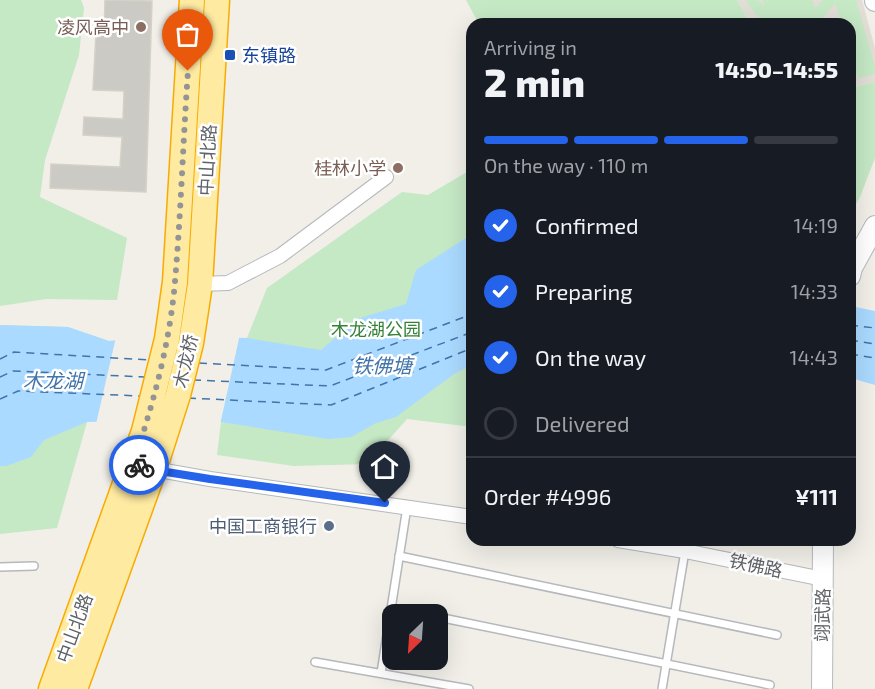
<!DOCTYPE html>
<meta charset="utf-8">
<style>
body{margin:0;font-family:"Exo 2","Noto Sans SC",sans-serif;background:#242831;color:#f1f3f6;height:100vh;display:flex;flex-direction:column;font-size:22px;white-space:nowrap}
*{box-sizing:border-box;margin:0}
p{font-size:20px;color:#9ea1a6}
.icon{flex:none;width:33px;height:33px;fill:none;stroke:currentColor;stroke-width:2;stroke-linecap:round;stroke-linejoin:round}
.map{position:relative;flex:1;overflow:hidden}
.drawer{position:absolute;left:466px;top:18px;width:390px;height:528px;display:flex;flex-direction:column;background:#171b24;border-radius:18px;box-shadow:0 6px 24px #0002}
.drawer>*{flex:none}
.needle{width:39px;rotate:205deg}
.tools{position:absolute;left:382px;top:604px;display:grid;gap:12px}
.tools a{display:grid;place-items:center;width:66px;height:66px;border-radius:12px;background:#171b24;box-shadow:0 6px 24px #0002;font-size:30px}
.pin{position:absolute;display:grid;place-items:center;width:51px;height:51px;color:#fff;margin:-62px -26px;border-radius:50% 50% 50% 0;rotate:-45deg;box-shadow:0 0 6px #0007}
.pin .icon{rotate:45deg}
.courier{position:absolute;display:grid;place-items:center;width:60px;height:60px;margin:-30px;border:4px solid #2563eb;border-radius:50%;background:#fff;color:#222;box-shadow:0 2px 8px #0007}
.head em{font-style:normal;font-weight:800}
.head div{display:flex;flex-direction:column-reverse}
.head{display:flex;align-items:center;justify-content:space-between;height:102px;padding:0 18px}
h1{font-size:39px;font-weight:800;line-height:45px}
.bar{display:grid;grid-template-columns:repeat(4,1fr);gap:9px 6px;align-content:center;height:72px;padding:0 18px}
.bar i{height:8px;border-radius:4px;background:#363941}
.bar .selected{background:#2563eb}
.bar p{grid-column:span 4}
.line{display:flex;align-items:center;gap:15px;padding:0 18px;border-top:2px solid #363941}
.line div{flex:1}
ol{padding:0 18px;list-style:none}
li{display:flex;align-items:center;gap:18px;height:66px}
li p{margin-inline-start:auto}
li .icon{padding:6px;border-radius:50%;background:#2563eb;color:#fff;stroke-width:4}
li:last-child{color:#9ea1a6}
li i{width:33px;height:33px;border:3px solid #363941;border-radius:50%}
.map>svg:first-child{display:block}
.education{fill:#e1ded6}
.green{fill:#c5e8c5}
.water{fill:#aadaff}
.pier{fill:#f1efe8}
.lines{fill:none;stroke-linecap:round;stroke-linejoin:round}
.ferry{stroke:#4174aa;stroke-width:1.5;stroke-dasharray:8 6;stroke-linecap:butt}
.building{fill:#cccac5;stroke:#d6d1c6;stroke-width:1.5}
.service-casing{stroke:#b5b8bc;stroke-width:10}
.minor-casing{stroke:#b5b8bc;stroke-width:16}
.secondary-casing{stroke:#b6babf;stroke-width:22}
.trunk-casing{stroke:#f9ab00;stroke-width:27}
.service{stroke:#fff;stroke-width:7}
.minor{stroke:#fff;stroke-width:14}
.secondary{stroke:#fff;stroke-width:20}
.trunk{stroke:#feeaa1;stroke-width:24}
.done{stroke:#929495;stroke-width:6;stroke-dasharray:0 10.8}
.route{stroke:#2563eb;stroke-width:8}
.education-dot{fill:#8d6e63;stroke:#fff;stroke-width:2}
.transit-dot{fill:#1a4fb4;stroke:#fff;stroke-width:2}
.service-dot{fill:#5c6f8a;stroke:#fff;stroke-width:2}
.labels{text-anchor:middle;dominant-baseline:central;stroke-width:5;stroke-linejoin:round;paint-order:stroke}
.education-label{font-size:18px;fill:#785e54;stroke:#fff;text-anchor:end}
.transit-label{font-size:18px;fill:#164399;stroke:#fff;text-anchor:start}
.street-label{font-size:18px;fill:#5f6368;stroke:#fff}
.park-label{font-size:18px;fill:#348238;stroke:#fff}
.service-label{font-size:18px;fill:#4e5e75;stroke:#fff;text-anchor:end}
.water-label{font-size:20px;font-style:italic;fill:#4174aa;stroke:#fff}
</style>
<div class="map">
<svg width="875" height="689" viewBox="0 0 875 689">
<rect width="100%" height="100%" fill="#f1efe8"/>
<polygon class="education" points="737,0 862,0 875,48 875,82 851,88 850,24 750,24"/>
<g class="green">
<polygon points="0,0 81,0 84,8 79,55 45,160 40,197 127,238 117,300 46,299 0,306"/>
<polygon points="466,0 737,0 750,24 479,24"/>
<polygon points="746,0 758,0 764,6 763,0 812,0 815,8 823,0 856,0 875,67 875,74 858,78 851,55 850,24 822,24 840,18 835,3 822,19 813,24 769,24 755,14"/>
<polygon points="875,82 875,158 860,197 851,213 851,88"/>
<polygon points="472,169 472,427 407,419 367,464 294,466 217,455 221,422 156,419 87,422 57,528 0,534 0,325 68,327 109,341 176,336 247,338 267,288 402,192 428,195"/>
</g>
<g class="water">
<polygon points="472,234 472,365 454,374 396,417 376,423 351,437 328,439 222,422 156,419 87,422 44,440 31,457 6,466 0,466 0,325 68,327 109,341 176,336 247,338 321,350 357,319 406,304 416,270"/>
<polygon points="851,306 875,311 875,385 851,378"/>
</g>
<polygon class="pier" points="176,333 240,334 220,425 156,422 96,424 116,337"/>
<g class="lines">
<g class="ferry">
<polyline points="850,325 875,328"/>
<polyline points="850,340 875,344"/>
<polyline points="850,354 875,358"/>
<polyline points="0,359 14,352 149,360"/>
<polyline points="199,363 326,370 472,314"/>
<polyline points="0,377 13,371 146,377"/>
<polyline points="193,380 330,386 472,332"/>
<polyline points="188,398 331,405 472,348"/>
<polyline points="0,399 18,391 141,396"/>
</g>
</g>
<polygon class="building" points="105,0 152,1 146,192 50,188 51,164 120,167 122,137 83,135 84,117 123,119 124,91 93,90 96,33 104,34"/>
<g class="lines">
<defs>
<g id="service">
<polyline points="399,556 777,635"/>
<polyline points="0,567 34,566"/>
<polyline points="391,608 426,615"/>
<polyline points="438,617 770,685"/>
<polyline points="315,662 469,689"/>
<polyline points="381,673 407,507"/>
<polyline points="662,689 685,551"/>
</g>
<g id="minor">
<polyline points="200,284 228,283 280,256 386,177"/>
<polyline points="148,468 210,479 472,517"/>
<polyline points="618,540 685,551 823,579"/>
</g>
<g id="secondary">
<polyline points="875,0 875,1"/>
<polyline points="850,276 852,268 875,226"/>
<polyline points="822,689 823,540"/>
</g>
<g id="trunk">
<polyline points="51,689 144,431 167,339 175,282 192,0"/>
<polyline points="75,689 154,470 178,395 191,343 200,284 217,0"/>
</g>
</defs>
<use href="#service" class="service-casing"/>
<use href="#minor" class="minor-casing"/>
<use href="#secondary" class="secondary-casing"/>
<use href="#trunk" class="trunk-casing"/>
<use href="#service" class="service"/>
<use href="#minor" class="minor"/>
<use href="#secondary" class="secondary"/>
<use href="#trunk" class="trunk"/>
</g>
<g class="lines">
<path class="done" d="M 139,465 L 133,464 C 153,405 170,343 175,281 C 181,212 183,141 188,71"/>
<polyline class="route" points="139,465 154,470 210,479 385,503"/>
</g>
<g class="education-dot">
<circle cx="141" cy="27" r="6"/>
<circle cx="398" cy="168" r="6"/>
</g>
<rect class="transit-dot" x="224" y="49" width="12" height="12" rx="3"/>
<circle class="service-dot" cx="329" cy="526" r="6"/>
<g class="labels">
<g class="education-label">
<text x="129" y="27">凌风高中</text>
<text x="386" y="168">桂林小学</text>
</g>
<g class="transit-label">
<text x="242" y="55">东镇路</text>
</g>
<g class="street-label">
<text transform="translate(207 160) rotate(-87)">中山北路</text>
<text transform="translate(185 361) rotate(-77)">木龙桥</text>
<text transform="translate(756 565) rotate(12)">铁佛路</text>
<text transform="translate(822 615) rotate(-89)">翊武路</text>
<text transform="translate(74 628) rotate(-70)">中山北路</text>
</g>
<g class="park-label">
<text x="376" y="329">木龙湖公园</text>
</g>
<g class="service-label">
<text x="317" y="526">中国工商银行</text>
</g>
<g class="water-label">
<text x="382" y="365">铁佛塘</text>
<text x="53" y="380">木龙湖</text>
</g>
</g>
</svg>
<div class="tools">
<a><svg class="needle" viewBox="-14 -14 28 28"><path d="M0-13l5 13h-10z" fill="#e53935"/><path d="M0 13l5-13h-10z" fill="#9ea1a6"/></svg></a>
</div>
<div class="pin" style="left:188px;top:71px;background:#ea580c"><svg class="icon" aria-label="bag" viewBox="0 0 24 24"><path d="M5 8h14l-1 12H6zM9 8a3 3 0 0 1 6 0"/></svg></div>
<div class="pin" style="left:385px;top:503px;background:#1f2937"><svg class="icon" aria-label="home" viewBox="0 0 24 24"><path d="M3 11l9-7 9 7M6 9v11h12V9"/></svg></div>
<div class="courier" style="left:139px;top:465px"><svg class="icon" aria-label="bike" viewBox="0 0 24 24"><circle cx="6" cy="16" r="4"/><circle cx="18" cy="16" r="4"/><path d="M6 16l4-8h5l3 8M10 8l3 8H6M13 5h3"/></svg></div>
<section class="drawer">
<div class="head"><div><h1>2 min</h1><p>Arriving in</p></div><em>14:50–14:55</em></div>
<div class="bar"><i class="selected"></i><i class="selected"></i><i class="selected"></i><i></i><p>On the way · 110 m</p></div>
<ol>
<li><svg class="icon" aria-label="check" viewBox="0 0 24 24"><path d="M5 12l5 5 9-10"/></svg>Confirmed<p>14:19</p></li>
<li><svg class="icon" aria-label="check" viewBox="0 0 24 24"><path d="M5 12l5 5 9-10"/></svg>Preparing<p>14:33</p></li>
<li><svg class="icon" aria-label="check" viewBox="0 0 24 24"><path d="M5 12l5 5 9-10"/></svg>On the way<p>14:43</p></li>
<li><i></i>Delivered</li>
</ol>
<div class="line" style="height:78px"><div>Order #4996</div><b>¥111</b></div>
</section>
</div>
